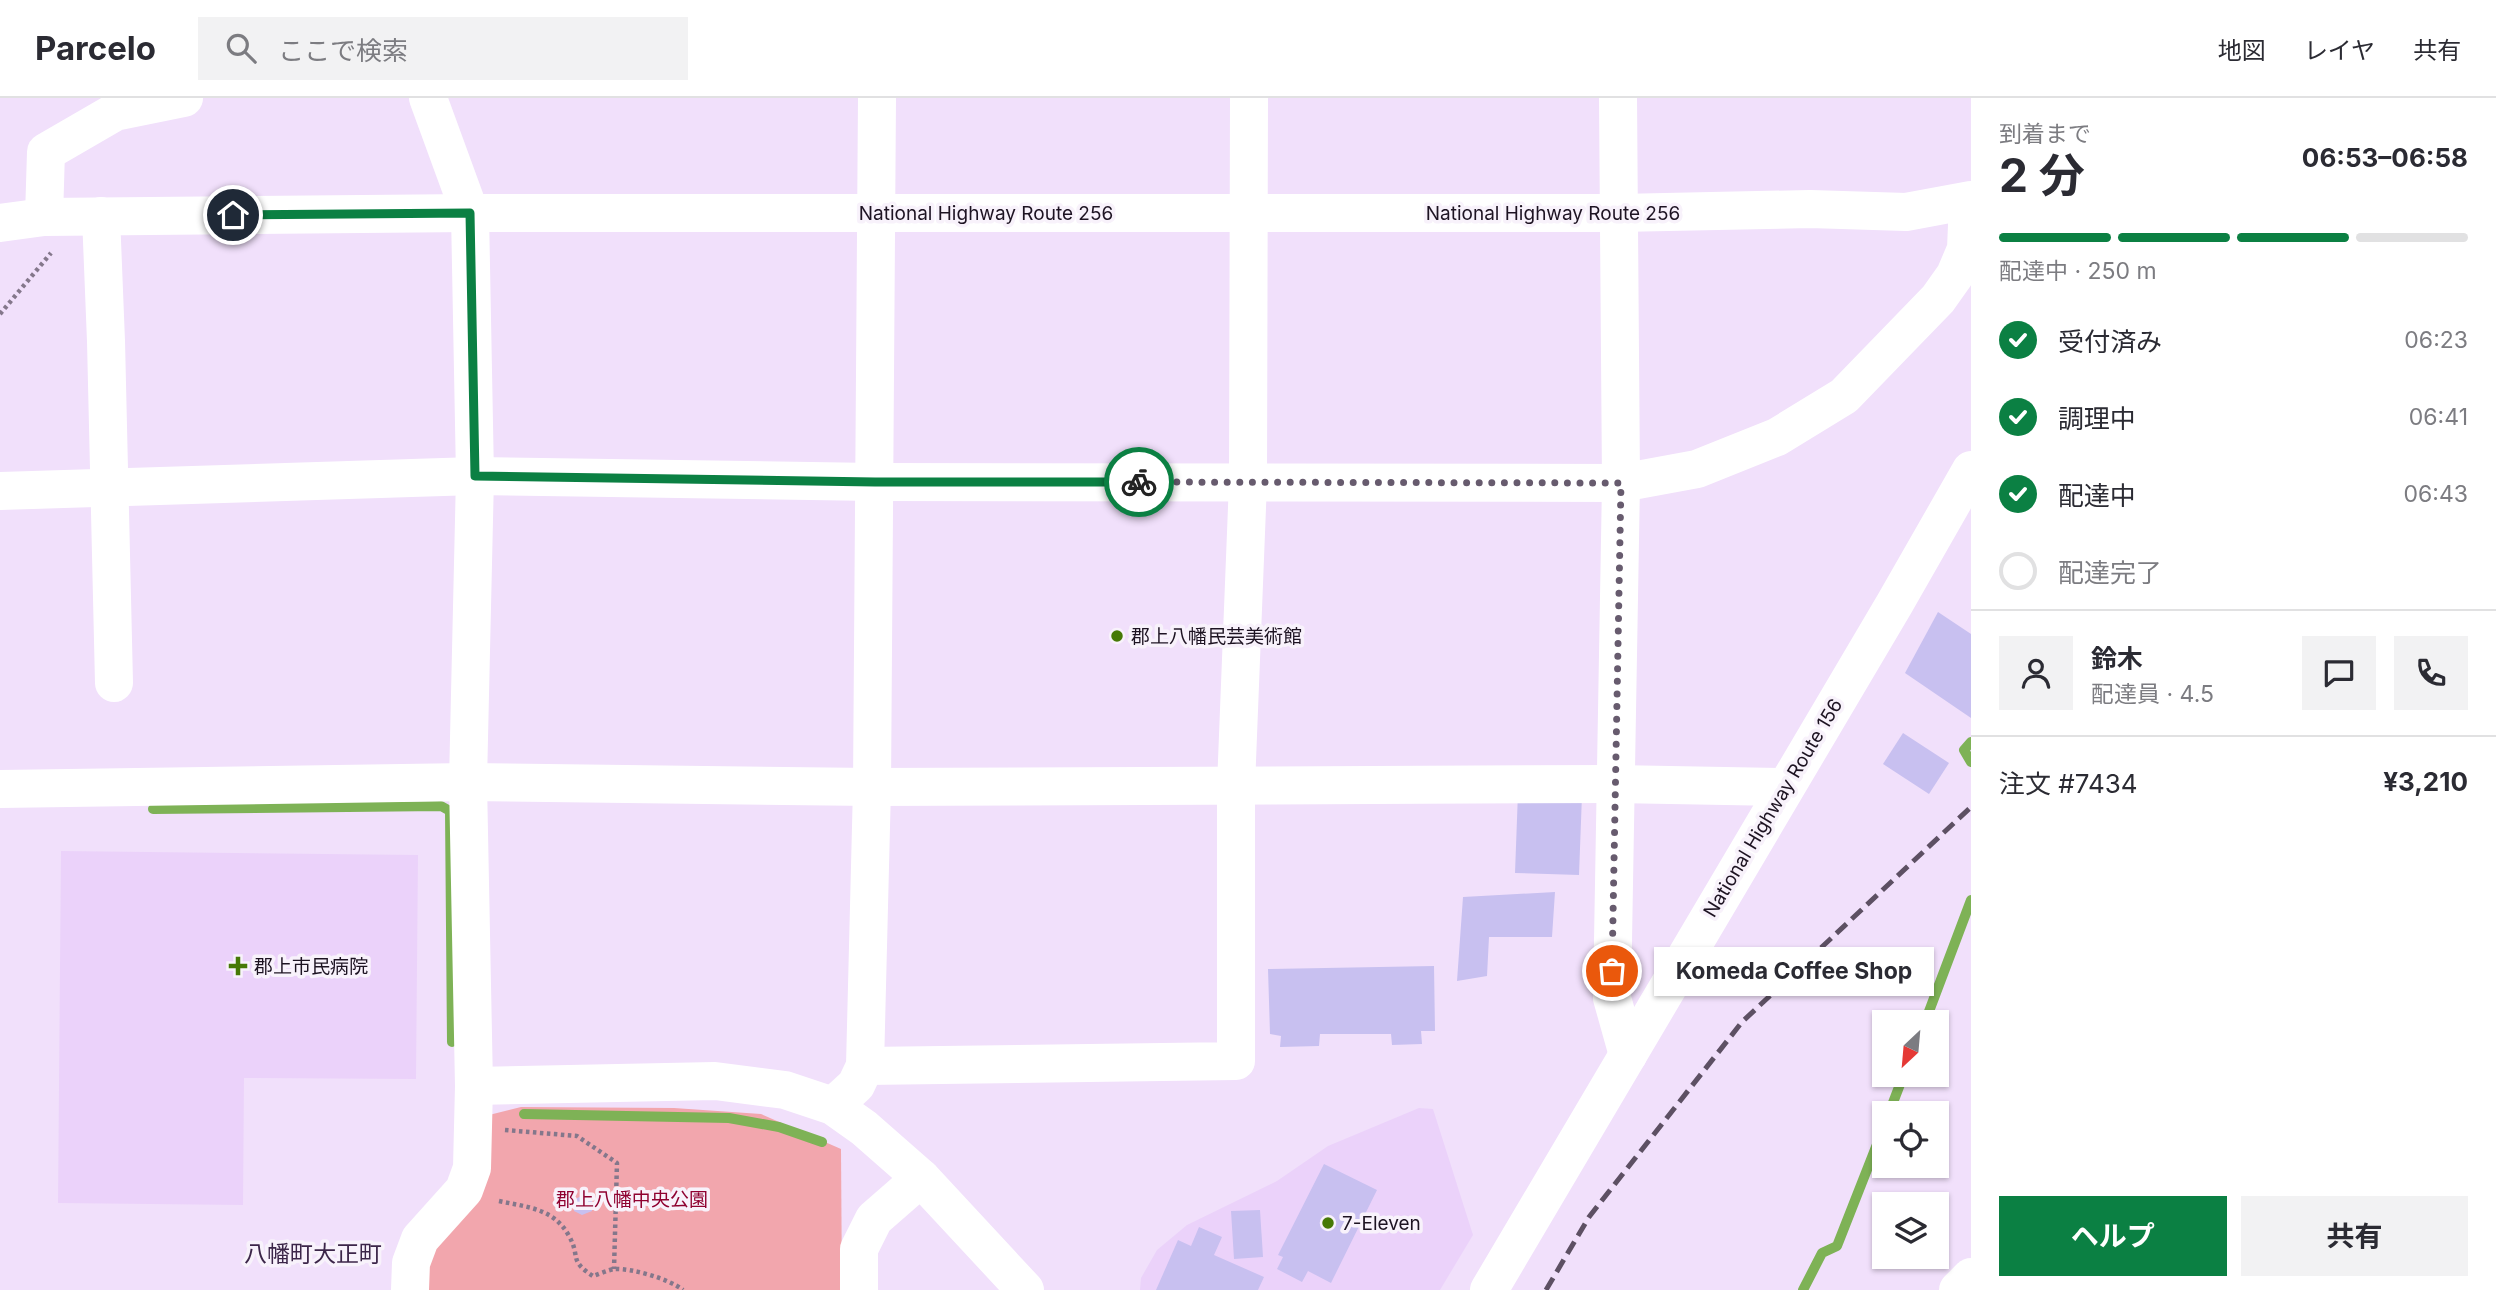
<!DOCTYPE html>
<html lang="ja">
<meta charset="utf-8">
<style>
body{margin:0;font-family:Inter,"Noto Sans JP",sans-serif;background:#f2f2f3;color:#2b2b33;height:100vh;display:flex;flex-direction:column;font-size:26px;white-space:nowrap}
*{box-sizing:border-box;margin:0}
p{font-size:23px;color:#7c7c81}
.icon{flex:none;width:38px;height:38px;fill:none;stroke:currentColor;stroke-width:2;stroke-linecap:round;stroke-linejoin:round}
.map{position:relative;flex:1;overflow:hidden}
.details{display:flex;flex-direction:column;background:#fff;width:525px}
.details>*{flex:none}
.needle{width:46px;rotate:206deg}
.tools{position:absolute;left:1872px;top:912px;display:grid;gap:14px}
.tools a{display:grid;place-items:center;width:77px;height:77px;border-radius:0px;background:#fff;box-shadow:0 2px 5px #0004;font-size:35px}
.pin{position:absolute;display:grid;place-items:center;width:60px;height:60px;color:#fff;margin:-30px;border:4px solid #fff;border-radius:50%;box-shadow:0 2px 7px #0007}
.courier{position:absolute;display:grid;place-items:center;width:70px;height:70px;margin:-35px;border:5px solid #0b8043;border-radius:50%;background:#fff;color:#222;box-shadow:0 2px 9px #0007}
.bubble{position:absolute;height:49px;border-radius:0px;background:#fff;box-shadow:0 2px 5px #0004;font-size:23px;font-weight:700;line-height:49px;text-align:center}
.overview em{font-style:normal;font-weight:700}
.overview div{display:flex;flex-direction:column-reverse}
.overview{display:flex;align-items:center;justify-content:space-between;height:119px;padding:0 28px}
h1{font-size:46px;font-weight:700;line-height:52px}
.bar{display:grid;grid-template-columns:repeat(4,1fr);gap:10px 7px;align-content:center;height:84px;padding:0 28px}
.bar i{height:9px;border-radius:5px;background:#e1e1e2}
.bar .active{background:#0b8043}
.bar p{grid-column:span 4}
.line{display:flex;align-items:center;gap:18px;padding:0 28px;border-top:2px solid #e1e1e2}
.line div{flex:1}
.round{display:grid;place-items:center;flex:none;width:74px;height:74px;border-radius:0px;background:#f2f2f3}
ol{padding:0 28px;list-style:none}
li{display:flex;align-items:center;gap:21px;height:77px}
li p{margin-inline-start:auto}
li .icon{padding:7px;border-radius:50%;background:#0b8043;color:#fff;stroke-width:4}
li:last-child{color:#7c7c81}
li i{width:38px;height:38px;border:4px solid #e1e1e2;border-radius:50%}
.action{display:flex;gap:14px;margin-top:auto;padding:14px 28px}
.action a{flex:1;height:80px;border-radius:0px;background:#0b8043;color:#fff;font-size:28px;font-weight:700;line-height:80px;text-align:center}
.action a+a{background:#f2f2f3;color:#2b2b33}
header{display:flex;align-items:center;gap:42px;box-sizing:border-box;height:98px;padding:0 35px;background:#fff;border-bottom:2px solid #e1e1e2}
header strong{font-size:33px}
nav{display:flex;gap:38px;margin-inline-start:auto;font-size:24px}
.search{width:490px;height:63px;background:#f2f2f3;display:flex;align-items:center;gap:18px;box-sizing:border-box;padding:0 24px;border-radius:0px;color:#7c7c81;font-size:26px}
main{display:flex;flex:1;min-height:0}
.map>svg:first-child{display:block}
.built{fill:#ebd2fa}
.green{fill:#f2a6ad}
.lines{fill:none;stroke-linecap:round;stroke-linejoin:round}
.stream{stroke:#7eb256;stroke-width:10}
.building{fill:#c8c0f0}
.path{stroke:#84778b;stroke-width:4.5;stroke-dasharray:3.5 3.5;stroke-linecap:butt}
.minor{stroke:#fff;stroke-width:38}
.highway{stroke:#fff;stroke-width:38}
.rail{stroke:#5d5063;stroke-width:5;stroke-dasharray:14 7;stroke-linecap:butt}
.done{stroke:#675b6e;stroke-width:7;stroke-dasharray:0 12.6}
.route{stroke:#0b8043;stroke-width:9}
.poi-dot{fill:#467906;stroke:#f8f2fb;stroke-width:2.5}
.labels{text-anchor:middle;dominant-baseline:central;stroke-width:7;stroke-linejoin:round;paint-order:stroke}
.street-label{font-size:19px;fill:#1d1322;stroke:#f8f2fb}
.poi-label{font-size:19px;fill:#1d1322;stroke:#f8f2fb;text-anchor:start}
.park-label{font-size:19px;fill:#8f0231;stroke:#f8f2fb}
.quarter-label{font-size:23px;fill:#3c2649;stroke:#f8f2fb}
</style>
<header>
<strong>Parcelo</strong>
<div class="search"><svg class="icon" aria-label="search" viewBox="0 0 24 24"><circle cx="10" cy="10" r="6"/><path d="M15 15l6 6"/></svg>ここで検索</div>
<nav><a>地図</a><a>レイヤ</a><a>共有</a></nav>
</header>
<main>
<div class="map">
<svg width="1971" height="1192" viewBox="0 0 1971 1192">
<rect width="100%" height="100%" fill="#f1e0fb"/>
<g class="built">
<polygon points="61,753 418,757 416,981 244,980 243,1107 58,1105"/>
<polygon points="1419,1010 1433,1011 1473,1137 1440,1192 1140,1192 1141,1180 1157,1152 1187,1127 1277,1083 1328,1048"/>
</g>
<polygon class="green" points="521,1009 674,1010 761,1016 841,1051 842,1192 422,1192 423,1172 489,1017"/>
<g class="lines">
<g class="stream">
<polyline points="1971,644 1964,652 1971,664"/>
<polyline points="153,711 441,708 450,713 452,944"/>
<polyline points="1925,924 1971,802"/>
<polyline points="1889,1015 1904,976"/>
<polyline points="524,1016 729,1020 779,1029 822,1044"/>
<polyline points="1803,1192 1822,1155 1837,1148 1885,1026"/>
</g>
</g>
<g class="building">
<polygon points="1938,514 1971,536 1971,620 1905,575"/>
<polygon points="1903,635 1949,665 1929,696 1883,666"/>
<polygon points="1518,694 1582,697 1579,777 1515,775"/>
<polygon points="1555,794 1552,839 1489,839 1487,878 1457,883 1463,799"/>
<polygon points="1434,868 1435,933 1421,933 1422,946 1392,947 1391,936 1320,936 1319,948 1280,949 1281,938 1270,936 1268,871"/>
<polygon points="1324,1066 1377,1092 1331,1185 1308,1173 1302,1184 1277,1171 1283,1159 1278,1157"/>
<polygon points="581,1098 592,1102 592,1113 582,1117 574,1113 574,1102"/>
<polygon points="1260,1112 1263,1159 1234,1161 1231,1113"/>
<polygon points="1199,1129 1222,1139 1214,1157 1264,1179 1258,1192 1156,1192 1178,1142 1191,1148"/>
</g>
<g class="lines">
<g class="path">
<polyline points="0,216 51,155"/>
<polyline points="505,1032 577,1038 617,1065 614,1171"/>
<path d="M 499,1103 C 526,1109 554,1110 569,1138 C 581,1159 568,1162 593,1178 C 599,1176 608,1172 614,1171 C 632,1170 669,1181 683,1192"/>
</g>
<g class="minor">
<polyline points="1618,0 1621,385 1612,900 1628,957"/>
<polyline points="101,118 106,243 114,585"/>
<polyline points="44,119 46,54 115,14 184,0"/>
<polyline points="0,393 475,378 875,384 1621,385 1697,371 1777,339 1844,298 1938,201 1955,177 1966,151 1968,103"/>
<polyline points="0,691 468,684 872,689 1615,686 1785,689"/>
<polyline points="865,968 1236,963 1236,688 1248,384 1249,0"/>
<polyline points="474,988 715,983 785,992 833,1008 864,1030 921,1080 1025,1192"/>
<polyline points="833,1008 856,987 865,968 872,689 877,0"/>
<polyline points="410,1192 411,1165 420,1141 464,1092 472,1070 474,988 468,684 475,378 470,115 428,0"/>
<polyline points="859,1192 859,1151 874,1121 921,1080"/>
<polyline points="1958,1192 1971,1179"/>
</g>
<g class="highway">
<polyline points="0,125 44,119 470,115 1619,115 1810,111 1906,114 1971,102"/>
<polyline points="1489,1192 1895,505 1971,372"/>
</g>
<polyline class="rail" points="1546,1192 1589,1119 1742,924 1971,709"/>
</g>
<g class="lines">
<polyline class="done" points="1139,384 1621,385 1612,873"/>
<polyline class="route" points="233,117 470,115 475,378 875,384 1139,384"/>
</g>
<g class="poi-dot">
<circle cx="1117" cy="538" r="7"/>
<path d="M234.5 857.5h7v7h7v7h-7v7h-7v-7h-7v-7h7z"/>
<circle cx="1328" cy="1125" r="7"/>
</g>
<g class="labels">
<g class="street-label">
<text x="986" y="115">National Highway Route 256</text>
<text x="1553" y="115">National Highway Route 256</text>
<text transform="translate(1773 710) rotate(-59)">National Highway Route 156</text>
</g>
<g class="poi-label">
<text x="1131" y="538">郡上八幡民芸美術館</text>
<text x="254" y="868">郡上市民病院</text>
<text x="1342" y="1125">7-Eleven</text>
</g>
<g class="park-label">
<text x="632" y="1101">郡上八幡中央公園</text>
</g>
<g class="quarter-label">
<text x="313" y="1156">八幡町大正町</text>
</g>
</g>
</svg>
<div class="tools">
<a><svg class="needle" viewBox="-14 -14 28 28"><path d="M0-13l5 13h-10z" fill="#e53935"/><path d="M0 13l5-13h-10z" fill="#7c7c81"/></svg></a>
<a><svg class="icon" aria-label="locate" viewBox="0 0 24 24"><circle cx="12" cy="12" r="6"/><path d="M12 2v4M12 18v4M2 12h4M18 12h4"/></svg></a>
<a><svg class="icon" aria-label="layers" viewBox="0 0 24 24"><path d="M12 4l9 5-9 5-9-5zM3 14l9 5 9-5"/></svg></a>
</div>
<div class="pin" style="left:1612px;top:873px;background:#ea580c"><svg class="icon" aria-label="bag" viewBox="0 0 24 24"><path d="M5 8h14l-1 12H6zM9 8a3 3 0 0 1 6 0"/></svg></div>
<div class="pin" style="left:233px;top:117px;background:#1f2937"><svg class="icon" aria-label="home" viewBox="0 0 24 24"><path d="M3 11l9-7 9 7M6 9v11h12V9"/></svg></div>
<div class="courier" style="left:1139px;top:384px"><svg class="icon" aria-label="bike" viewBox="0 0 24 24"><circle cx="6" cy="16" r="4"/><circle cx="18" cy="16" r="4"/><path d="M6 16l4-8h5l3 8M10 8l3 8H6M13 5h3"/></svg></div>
<div class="bubble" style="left:1654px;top:849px;width:280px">Komeda Coffee Shop</div>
</div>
<section class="details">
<div class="overview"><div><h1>2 分</h1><p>到着まで</p></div><em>06:53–06:58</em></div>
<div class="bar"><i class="active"></i><i class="active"></i><i class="active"></i><i></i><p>配達中 · 250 m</p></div>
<ol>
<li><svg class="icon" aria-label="check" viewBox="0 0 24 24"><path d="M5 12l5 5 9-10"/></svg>受付済み<p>06:23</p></li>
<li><svg class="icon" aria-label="check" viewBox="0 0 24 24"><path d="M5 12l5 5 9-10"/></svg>調理中<p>06:41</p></li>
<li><svg class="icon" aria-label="check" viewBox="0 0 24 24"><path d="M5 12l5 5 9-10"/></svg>配達中<p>06:43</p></li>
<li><i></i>配達完了</li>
</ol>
<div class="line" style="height:126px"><a class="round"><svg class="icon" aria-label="person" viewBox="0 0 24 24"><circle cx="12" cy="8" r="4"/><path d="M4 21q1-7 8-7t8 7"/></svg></a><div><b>鈴木</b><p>配達員 · 4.5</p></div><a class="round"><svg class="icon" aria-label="chat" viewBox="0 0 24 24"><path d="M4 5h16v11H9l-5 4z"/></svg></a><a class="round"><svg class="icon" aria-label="phone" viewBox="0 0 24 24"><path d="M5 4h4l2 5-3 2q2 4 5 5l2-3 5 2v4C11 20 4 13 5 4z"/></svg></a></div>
<div class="line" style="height:91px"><div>注文 #7434</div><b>¥3,210</b></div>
<div class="action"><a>ヘルプ</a><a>共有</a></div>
</section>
</main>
